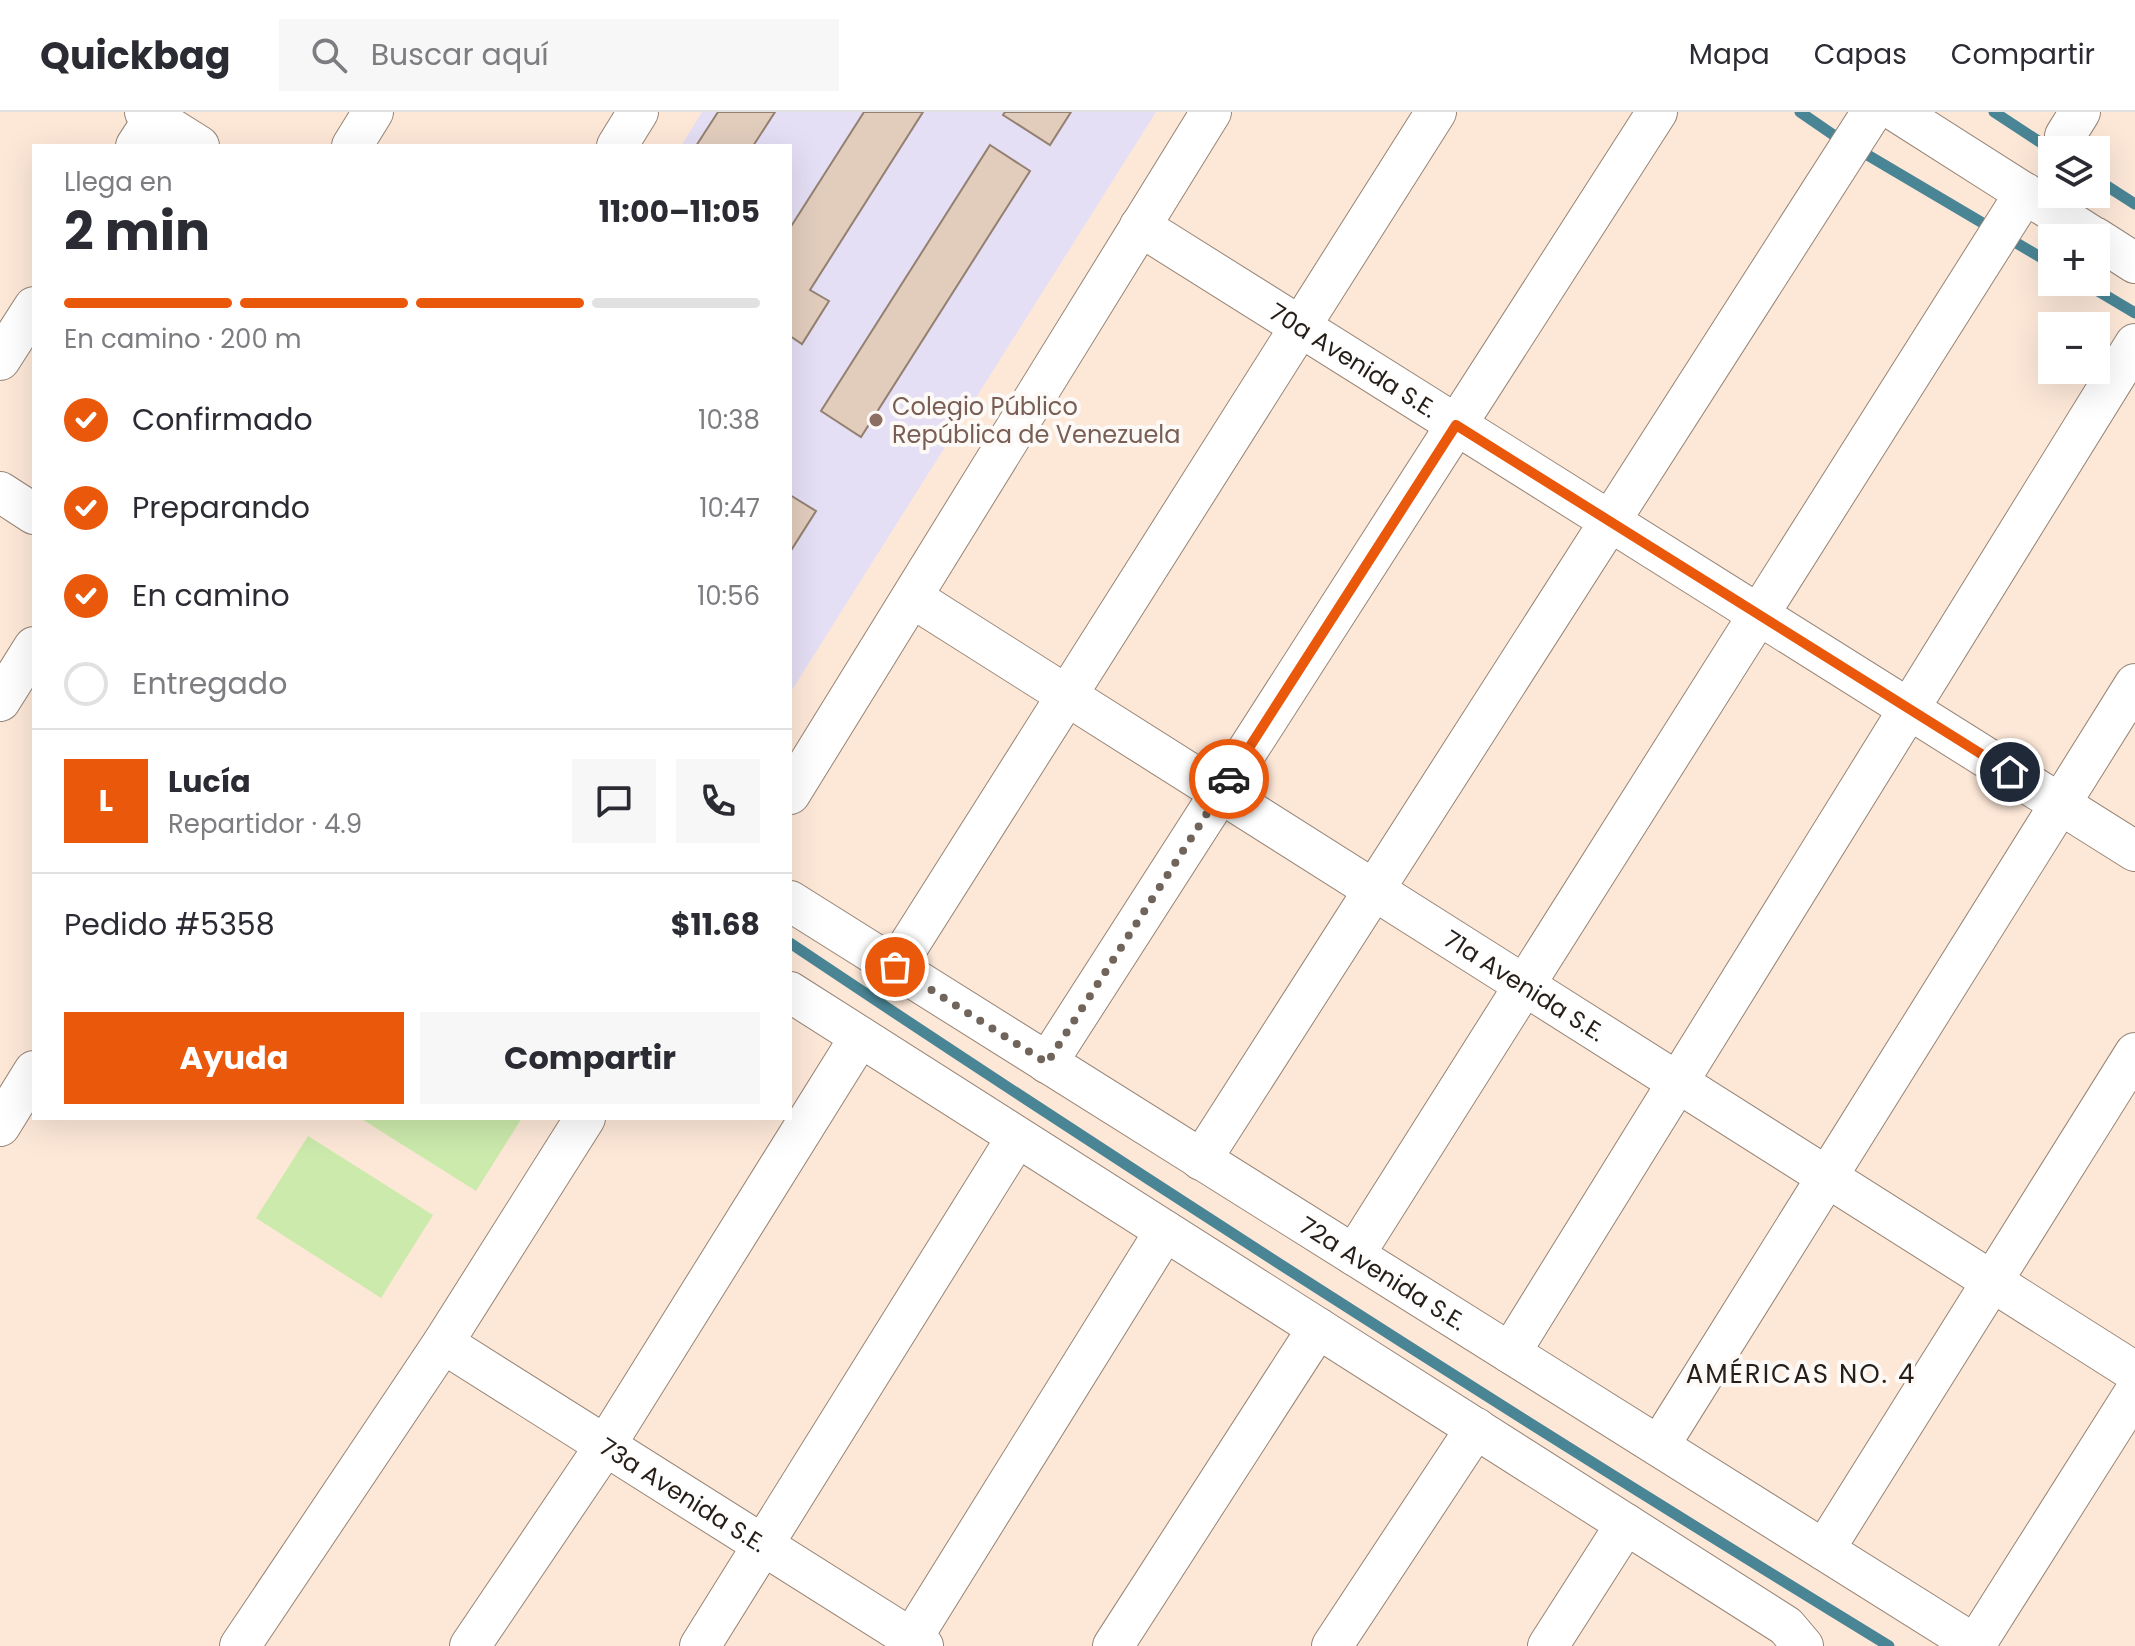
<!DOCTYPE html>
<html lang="es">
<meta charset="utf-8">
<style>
body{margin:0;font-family:Poppins,sans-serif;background:#f7f7f7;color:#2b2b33;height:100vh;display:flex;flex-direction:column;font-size:30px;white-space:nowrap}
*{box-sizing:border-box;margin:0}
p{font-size:26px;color:#7c7c81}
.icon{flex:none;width:44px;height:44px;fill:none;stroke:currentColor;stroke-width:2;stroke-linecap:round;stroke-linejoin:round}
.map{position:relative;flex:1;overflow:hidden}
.side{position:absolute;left:32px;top:32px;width:760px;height:976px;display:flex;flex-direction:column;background:#fff;border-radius:0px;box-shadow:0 8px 32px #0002}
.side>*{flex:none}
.buttons{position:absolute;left:2038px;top:24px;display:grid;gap:16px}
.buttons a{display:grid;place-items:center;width:72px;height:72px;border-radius:0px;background:#fff;box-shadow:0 8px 32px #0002;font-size:40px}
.pin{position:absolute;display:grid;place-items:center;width:68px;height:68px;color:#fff;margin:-34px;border:4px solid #fff;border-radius:50%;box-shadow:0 2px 8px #0007}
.courier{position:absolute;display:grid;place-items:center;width:80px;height:80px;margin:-40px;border:6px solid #ea580c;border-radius:50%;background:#fff;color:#222;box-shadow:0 2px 10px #0007}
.overview em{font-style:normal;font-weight:700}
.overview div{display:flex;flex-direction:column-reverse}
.overview{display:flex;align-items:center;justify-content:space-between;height:136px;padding:0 32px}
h1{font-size:52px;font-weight:700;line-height:60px}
.bar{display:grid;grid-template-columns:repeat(4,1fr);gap:12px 8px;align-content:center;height:96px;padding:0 32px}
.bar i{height:10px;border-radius:6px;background:#e1e1e2}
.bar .selected{background:#ea580c}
.bar p{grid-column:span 4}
.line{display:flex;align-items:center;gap:20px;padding:0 32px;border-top:2px solid #e1e1e2}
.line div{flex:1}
.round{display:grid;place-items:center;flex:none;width:84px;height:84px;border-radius:0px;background:#f7f7f7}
ol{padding:0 32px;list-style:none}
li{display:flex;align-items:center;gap:24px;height:88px}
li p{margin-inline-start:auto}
li .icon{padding:8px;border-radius:50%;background:#ea580c;color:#fff;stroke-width:4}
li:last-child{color:#7c7c81}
li i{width:44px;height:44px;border:4px solid #e1e1e2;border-radius:50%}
.action{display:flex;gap:16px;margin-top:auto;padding:16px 32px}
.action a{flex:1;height:92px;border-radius:0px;background:#ea580c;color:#fff;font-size:32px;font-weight:700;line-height:92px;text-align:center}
.action a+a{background:#f7f7f7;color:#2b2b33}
header{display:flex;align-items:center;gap:48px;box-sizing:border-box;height:112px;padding:0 40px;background:#fff;border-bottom:2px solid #e1e1e2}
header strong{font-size:38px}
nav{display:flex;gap:44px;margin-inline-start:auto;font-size:28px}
.search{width:560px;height:72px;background:#f7f7f7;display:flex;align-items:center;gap:20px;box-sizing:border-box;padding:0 28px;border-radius:0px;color:#7c7c81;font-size:30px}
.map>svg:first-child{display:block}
.education{fill:#e5dff5}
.green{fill:#cceaac}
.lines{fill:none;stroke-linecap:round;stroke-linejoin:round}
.stream{stroke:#4a8595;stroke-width:11}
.building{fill:#e2cdbd;stroke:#938071;stroke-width:2}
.minor-casing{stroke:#978475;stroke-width:42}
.minor{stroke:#fff;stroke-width:40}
.done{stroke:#71655b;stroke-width:8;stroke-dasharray:0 14.4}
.route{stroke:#ea580c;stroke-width:10}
.education-dot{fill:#8d6e63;stroke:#fdf9f6;stroke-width:3}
.labels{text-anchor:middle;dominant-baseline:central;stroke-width:8;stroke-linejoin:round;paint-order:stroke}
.street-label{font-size:24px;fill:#261e18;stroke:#fdf9f6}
.education-label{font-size:24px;fill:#785e54;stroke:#fdf9f6;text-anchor:start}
.neighbourhood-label{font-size:26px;letter-spacing:2px;fill:#261e18;stroke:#fdf9f6}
</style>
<header>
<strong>Quickbag</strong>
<div class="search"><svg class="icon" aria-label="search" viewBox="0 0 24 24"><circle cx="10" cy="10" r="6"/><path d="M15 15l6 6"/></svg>Buscar aquí</div>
<nav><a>Mapa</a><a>Capas</a><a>Compartir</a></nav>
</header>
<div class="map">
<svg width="2135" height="1534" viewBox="0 0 2135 1534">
<rect width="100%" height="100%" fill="#fde8d8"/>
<polygon class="education" points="702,0 1156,0 790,581 790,34 681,34"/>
<g class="green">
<polygon points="360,1006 522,1006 476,1079"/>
<polygon points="308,1024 433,1103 381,1186 256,1106"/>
</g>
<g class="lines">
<g class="stream">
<polyline points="1800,0 1832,22 2052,152"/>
<polyline points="1994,0 2052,38"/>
<polyline points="2096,67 2135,92"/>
<polyline points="2083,170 2135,201"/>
<path d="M 790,831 C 1152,1073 1518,1307 1889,1534"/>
</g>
</g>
<g class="building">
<polygon points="718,0 775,0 753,34 696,34"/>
<polygon points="864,0 923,0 810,178 829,189 802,232 790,224 790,116"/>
<polygon points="1005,0 1071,0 1050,33 1003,3"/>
<polygon points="990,33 1030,59 861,325 821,299"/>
<polygon points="790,383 816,399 790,440"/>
</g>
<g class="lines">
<defs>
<g id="minor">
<polyline points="145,0 199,34"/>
<polyline points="1897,0 2095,126"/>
<polyline points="2065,24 2080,0"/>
<polyline points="136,34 158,0"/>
<polyline points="352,34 373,0"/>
<polyline points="617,34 638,0"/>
<path id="s1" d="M 1140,114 L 2135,739"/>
<polyline points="2096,126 2135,151"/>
<polyline points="0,248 34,195"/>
<polyline points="0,380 34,402"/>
<path id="s2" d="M 913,486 L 2135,1260"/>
<polyline points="0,589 34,535"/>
<polyline points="790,682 1211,0"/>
<path id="s3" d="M 790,789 L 1977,1534"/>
<polyline points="895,855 1436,0"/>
<polyline points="790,880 1786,1514 1803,1534"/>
<polyline points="1047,951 1657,0"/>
<polyline points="0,1014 34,959"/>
<polyline points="1201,1048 1872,0"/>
<polyline points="1354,1143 2025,81"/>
<path id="s4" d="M 443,1231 L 923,1534"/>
<polyline points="1510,1241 2135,232"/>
<polyline points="1659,1334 2135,572"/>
<polyline points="1824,1438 2135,941"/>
<polyline points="1975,1533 2135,1280"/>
<polyline points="240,1534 443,1231 585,1006"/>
<polyline points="470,1534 605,1334 860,925"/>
<polyline points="700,1534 1017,1025"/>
<polyline points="907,1534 1165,1119"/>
<polyline points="1113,1534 1318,1216"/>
<polyline points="1332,1534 1476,1316"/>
<polyline points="1548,1534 1626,1412"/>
</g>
</defs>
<use href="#minor" class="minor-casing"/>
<use href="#minor" class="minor"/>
</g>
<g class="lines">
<polyline class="done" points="895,855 1047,951 1229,667"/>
<polyline class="route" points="1229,667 1456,313 2010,660"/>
</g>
<circle class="education-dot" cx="876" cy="308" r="8"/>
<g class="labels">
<g class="street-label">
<text stroke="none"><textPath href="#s1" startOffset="252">70a Avenida S.E.</textPath></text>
<text stroke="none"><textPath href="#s2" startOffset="724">71a Avenida S.E.</textPath></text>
<text stroke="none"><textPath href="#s3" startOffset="700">72a Avenida S.E.</textPath></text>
<text stroke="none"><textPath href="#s4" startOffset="284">73a Avenida S.E.</textPath></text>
</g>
<g class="education-label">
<text x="892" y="294">Colegio Público<tspan x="892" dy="28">República de Venezuela</tspan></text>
</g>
<g class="neighbourhood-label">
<text x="1801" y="1262">AMÉRICAS NO. 4</text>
</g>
</g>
</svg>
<div class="buttons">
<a><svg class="icon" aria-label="layers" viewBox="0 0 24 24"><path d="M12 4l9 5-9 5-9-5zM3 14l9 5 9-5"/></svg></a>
<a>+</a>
<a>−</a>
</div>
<div class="pin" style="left:895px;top:855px;background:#ea580c"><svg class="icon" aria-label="bag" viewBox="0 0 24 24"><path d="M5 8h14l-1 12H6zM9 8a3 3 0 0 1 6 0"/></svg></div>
<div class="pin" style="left:2010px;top:660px;background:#1f2937"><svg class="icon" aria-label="home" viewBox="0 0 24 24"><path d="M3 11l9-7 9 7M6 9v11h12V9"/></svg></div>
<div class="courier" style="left:1229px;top:667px"><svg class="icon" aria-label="car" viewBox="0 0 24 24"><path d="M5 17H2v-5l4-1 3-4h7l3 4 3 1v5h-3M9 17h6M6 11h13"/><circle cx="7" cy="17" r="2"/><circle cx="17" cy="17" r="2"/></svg></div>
<section class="side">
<div class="overview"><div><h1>2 min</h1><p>Llega en</p></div><em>11:00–11:05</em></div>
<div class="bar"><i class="selected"></i><i class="selected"></i><i class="selected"></i><i></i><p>En camino · 200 m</p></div>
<ol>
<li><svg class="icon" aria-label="check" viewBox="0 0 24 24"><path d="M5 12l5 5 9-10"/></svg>Confirmado<p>10:38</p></li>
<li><svg class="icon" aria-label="check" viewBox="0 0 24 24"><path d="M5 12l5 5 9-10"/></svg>Preparando<p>10:47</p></li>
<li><svg class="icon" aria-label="check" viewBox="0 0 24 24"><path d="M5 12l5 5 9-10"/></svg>En camino<p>10:56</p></li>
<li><i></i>Entregado</li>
</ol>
<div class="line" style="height:144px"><b class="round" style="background:#ea580c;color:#fff">L</b><div><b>Lucía</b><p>Repartidor · 4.9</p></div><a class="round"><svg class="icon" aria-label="chat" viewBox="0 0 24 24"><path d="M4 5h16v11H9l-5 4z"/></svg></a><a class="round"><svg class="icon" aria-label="phone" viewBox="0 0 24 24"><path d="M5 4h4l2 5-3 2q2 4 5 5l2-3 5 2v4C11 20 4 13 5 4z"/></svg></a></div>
<div class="line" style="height:104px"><div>Pedido #5358</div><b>$11.68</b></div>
<div class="action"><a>Ayuda</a><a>Compartir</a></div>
</section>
</div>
